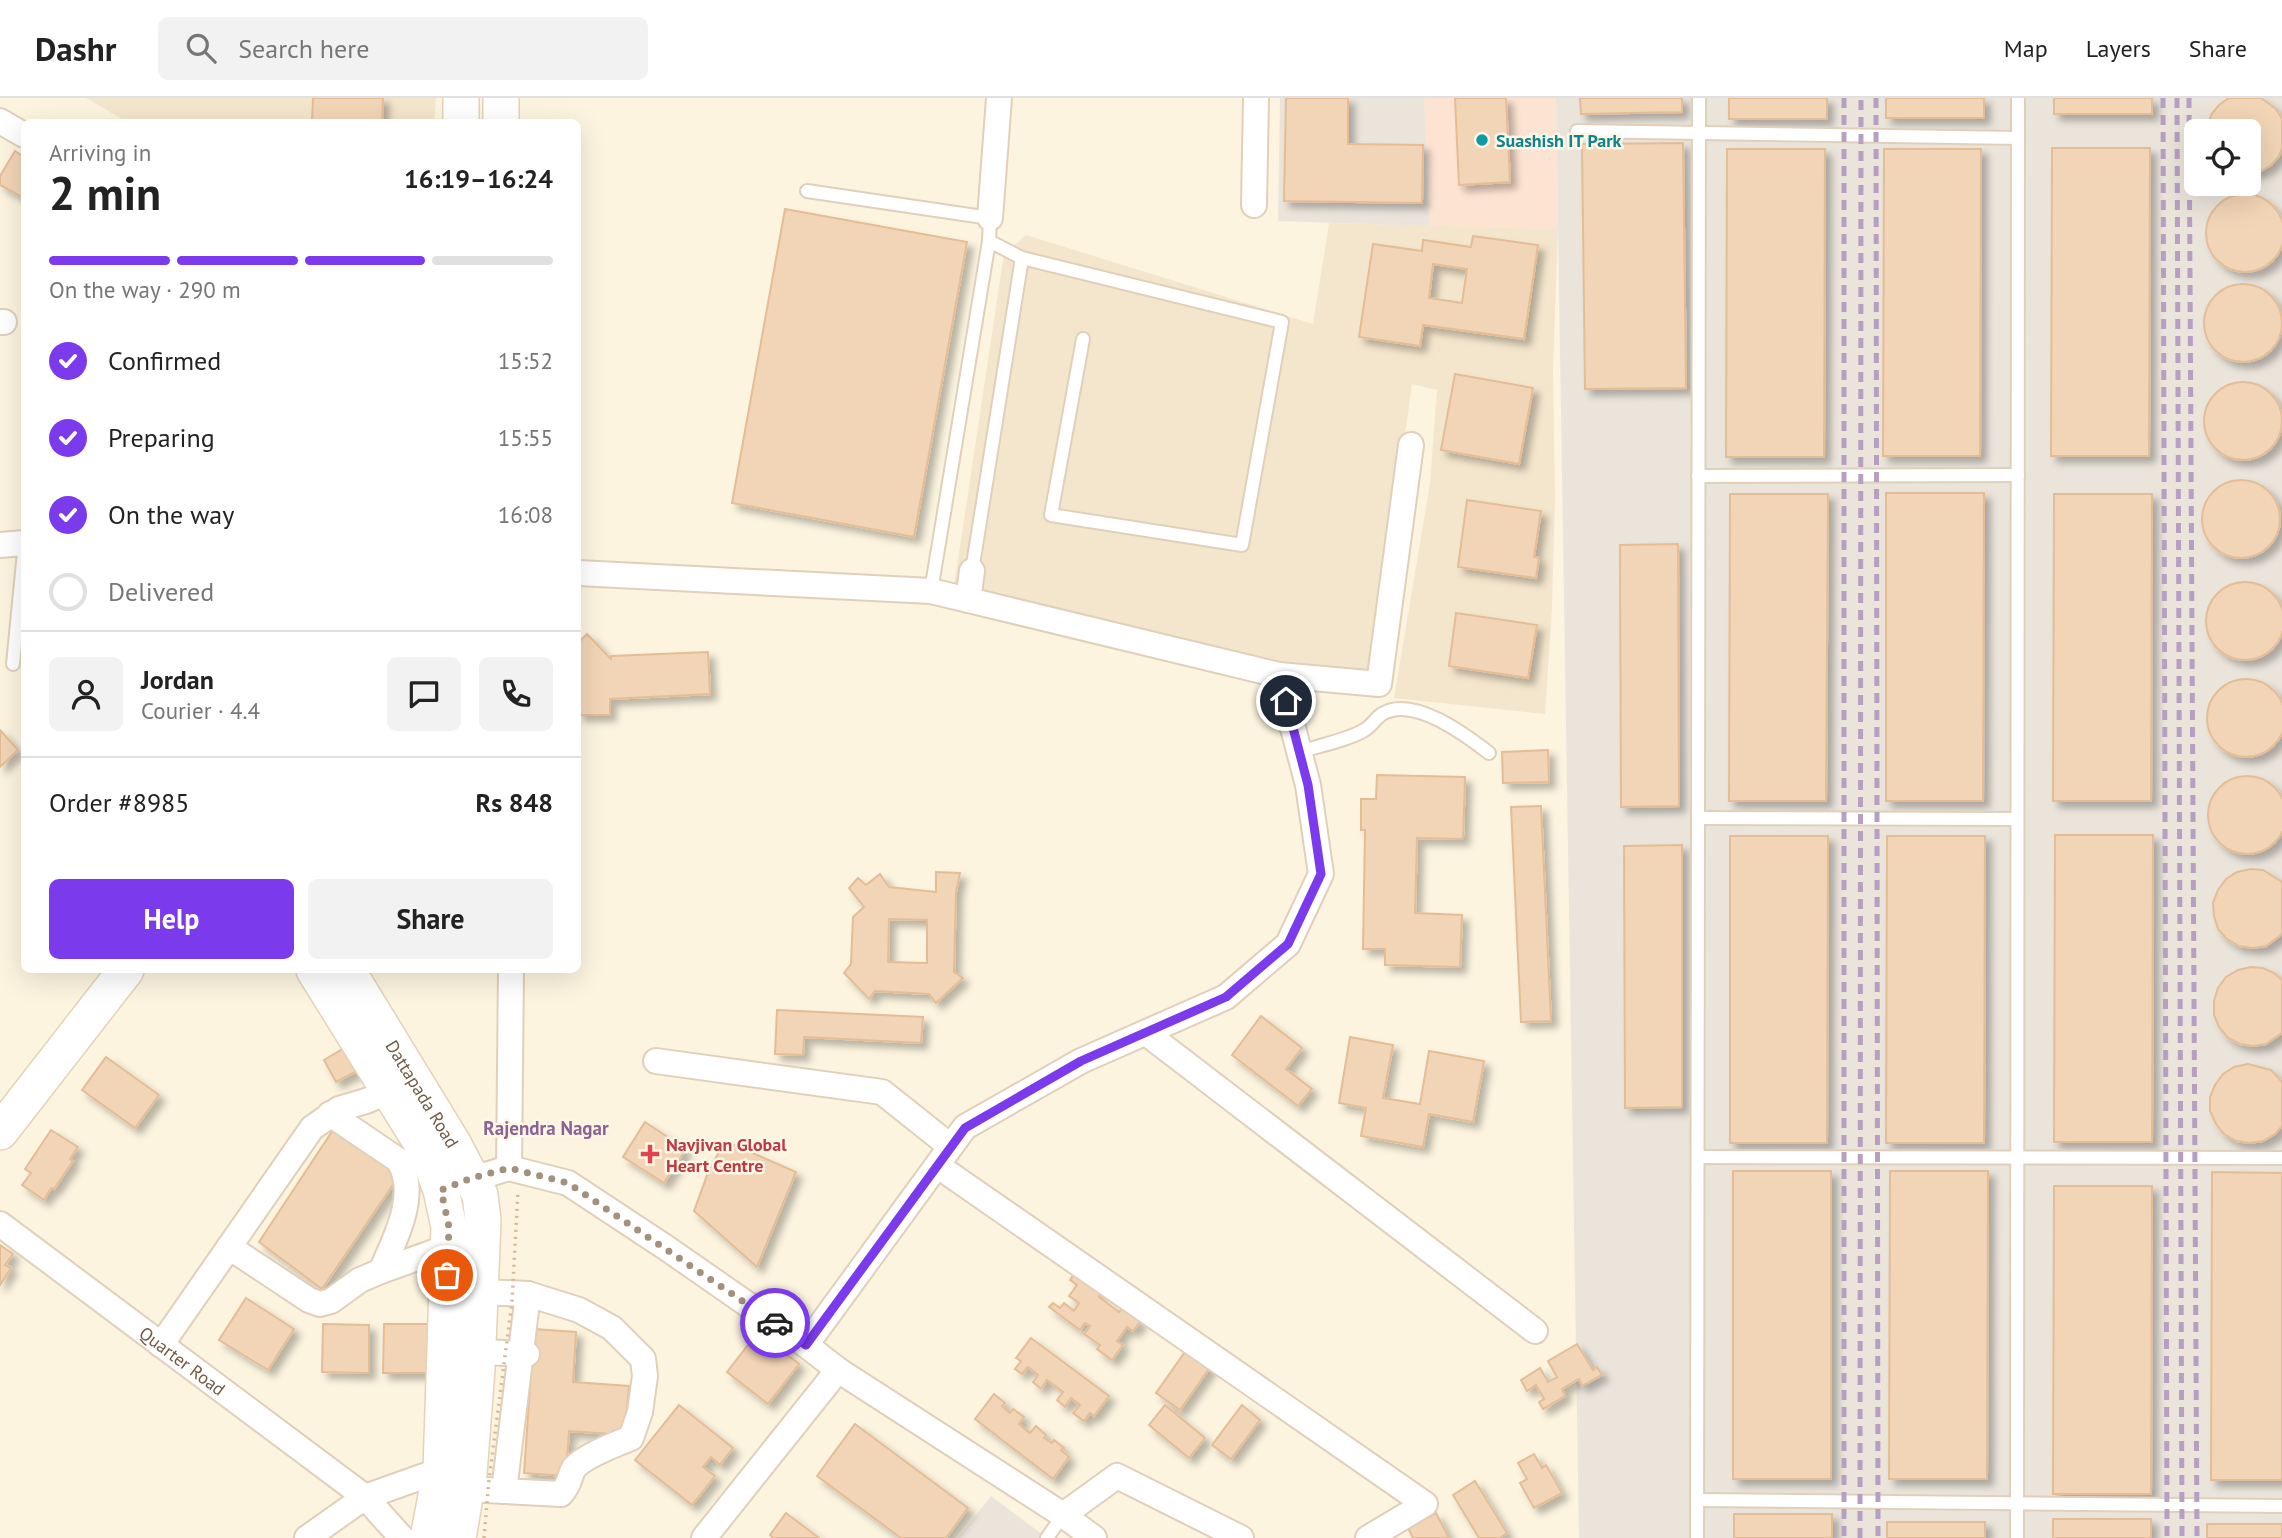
<!DOCTYPE html>
<meta charset="utf-8">
<style>
body{margin:0;font-family:"PT Sans",sans-serif;background:#f2f2f2;color:#222;height:100vh;display:flex;flex-direction:column;font-size:26px;white-space:nowrap}
*{box-sizing:border-box;margin:0}
p{font-size:23px;color:#767676}
.icon{flex:none;width:38px;height:38px;fill:none;stroke:currentColor;stroke-width:2;stroke-linecap:round;stroke-linejoin:round}
.map{position:relative;flex:1;overflow:hidden}
.details{position:absolute;left:21px;top:21px;width:560px;height:854px;display:flex;flex-direction:column;background:#fff;border-radius:10px;box-shadow:0 7px 28px #0002}
.details>*{flex:none}
.buttons{position:absolute;left:2184px;top:21px;display:grid;gap:14px}
.buttons a{display:grid;place-items:center;width:77px;height:77px;border-radius:10px;background:#fff;box-shadow:0 7px 28px #0002;font-size:35px}
.pin{position:absolute;display:grid;place-items:center;width:60px;height:60px;color:#fff;margin:-30px;border:4px solid #fff;border-radius:50%;box-shadow:0 2px 7px #0007}
.courier{position:absolute;display:grid;place-items:center;width:70px;height:70px;margin:-35px;border:5px solid #7c3aed;border-radius:50%;background:#fff;color:#222;box-shadow:0 2px 9px #0007}
.headline em{font-style:normal;font-weight:700}
.headline div{display:flex;flex-direction:column-reverse}
.headline{display:flex;align-items:center;justify-content:space-between;height:119px;padding:0 28px}
h1{font-size:46px;font-weight:700;line-height:52px}
.bar{display:grid;grid-template-columns:repeat(4,1fr);gap:10px 7px;align-content:center;height:84px;padding:0 28px}
.bar i{height:9px;border-radius:5px;background:#e0e0e0}
.bar .active{background:#7c3aed}
.bar p{grid-column:span 4}
.line{display:flex;align-items:center;gap:18px;padding:0 28px;border-top:2px solid #e0e0e0}
.line div{flex:1}
.round{display:grid;place-items:center;flex:none;width:74px;height:74px;border-radius:10px;background:#f2f2f2}
ol{padding:0 28px;list-style:none}
li{display:flex;align-items:center;gap:21px;height:77px}
li p{margin-inline-start:auto}
li .icon{padding:7px;border-radius:50%;background:#7c3aed;color:#fff;stroke-width:4}
li:last-child{color:#767676}
li i{width:38px;height:38px;border:4px solid #e0e0e0;border-radius:50%}
.action{display:flex;gap:14px;margin-top:auto;padding:14px 28px}
.action a{flex:1;height:80px;border-radius:10px;background:#7c3aed;color:#fff;font-size:28px;font-weight:700;line-height:80px;text-align:center}
.action a+a{background:#f2f2f2;color:#222}
header{display:flex;align-items:center;gap:42px;box-sizing:border-box;height:98px;padding:0 35px;background:#fff;border-bottom:2px solid #e0e0e0}
header strong{font-size:33px}
nav{display:flex;gap:38px;margin-inline-start:auto;font-size:24px}
.search{width:490px;height:63px;background:#f2f2f2;display:flex;align-items:center;gap:18px;box-sizing:border-box;padding:0 24px;border-radius:10px;color:#767676;font-size:26px}
.map>svg:first-child{display:block}
.residential{fill:#f4e6cd}
.commercial{fill:#fde3d2}
.industrial{fill:#eae4db;fill-rule:evenodd}
.building{fill:#f2d4b6;stroke:#e4bd96;stroke-width:2;fill-rule:evenodd;filter:url(#shadow)}
.lines{fill:none;stroke-linecap:round;stroke-linejoin:round}
.lane-casing{stroke:#e0d0bb;stroke-width:16}
.street-casing{stroke:#e0d0bb;stroke-width:28}
.secondary-casing{stroke:#e5d2b9;stroke-width:38}
.lane{stroke:#fff;stroke-width:12}
.street{stroke:#fff;stroke-width:24}
.secondary{stroke:#fff;stroke-width:35}
.rail{stroke:#b79fc4;stroke-width:5;stroke-dasharray:10 7;stroke-linecap:butt}
.path-bridge{stroke:#d6b89a;stroke-width:3.5;stroke-dasharray:2 5;stroke-linecap:butt}
.done{stroke:#a2917c;stroke-width:7;stroke-dasharray:0 12.6}
.route{stroke:#7c3aed;stroke-width:9}
.culture-dot{fill:#0f9aa8;stroke:#fff7e5;stroke-width:2.5}
.health-dot{fill:#e0444e;stroke:#fff7e5;stroke-width:2.5}
.labels{text-anchor:middle;dominant-baseline:central;stroke-width:5;stroke-linejoin:round;paint-order:stroke}
.culture-label{font-size:18px;font-weight:bold;fill:#0d838f;stroke:#fff7e5;text-anchor:start}
.street-label{font-size:18px;fill:#725b47;stroke:#fff7e5}
.health-label{font-size:18px;font-weight:bold;fill:#be3a42;stroke:#fff7e5;text-anchor:start}
.neighbourhood-label{font-size:19px;font-weight:bold;fill:#8a6296;stroke:#fff7e5}
</style>
<header>
<strong>Dashr</strong>
<div class="search"><svg class="icon" aria-label="search" viewBox="0 0 24 24"><circle cx="10" cy="10" r="6"/><path d="M15 15l6 6"/></svg>Search here</div>
<nav><a>Map</a><a>Layers</a><a>Share</a></nav>
</header>
<div class="map">
<svg width="2282" height="1440" viewBox="0 0 2282 1440">
<defs>
<filter id="shadow"><feDropShadow dx="6" dy="6" stdDeviation="3.5" flood-color="#0004"/></filter>
</defs>
<rect width="100%" height="100%" fill="#fcf4df"/>
<g class="residential">
<polygon points="86,0 436,0 434,24 127,24"/>
<polygon points="1329,125 1558,131 1553,272 1555,401 1552,510 1545,616 1394,600 1430,385 1437,292 1412,286 1373,572 1319,574 954,488 1004,156 1026,137 1313,226"/>
</g>
<polygon class="commercial" points="1424,0 1556,0 1558,131 1430,128"/>
<g class="industrial">
<polygon points="1280,0 1424,0 1430,128 1278,123"/>
<path d="M 1556,0 L 2282,0 L 2282,1440 L 1579,1440 ZM 2196,33 L 2249,33 L 2249,86 L 2196,86 Z"/>
<polygon points="991,1398 1047,1440 958,1440"/>
</g>
<g class="building">
<polygon points="313,0 383,0 382,24 312,24"/>
<polygon points="1286,0 1348,0 1348,46 1423,47 1422,105 1284,103"/>
<polygon points="1455,0 1506,0 1510,84 1459,87"/>
<polygon points="1580,0 1682,0 1682,14 1581,16"/>
<rect x="1729" y="0" width="98" height="21"/>
<rect x="1886" y="0" width="98" height="20"/>
<rect x="2054" y="0" width="98" height="16"/>
<polygon points="2229,0 2261,0 2276,11 2282,21 2282,50 2279,58 2271,67 2259,74 2249,75 2249,33 2207,33 2211,17 2219,7"/>
<polygon points="1683,45 1686,290 1585,291 1582,46"/>
<polygon points="2052,50 2150,50 2149,358 2051,358"/>
<polygon points="1727,51 1825,51 1824,359 1726,359"/>
<polygon points="1884,51 1981,51 1980,358 1883,358"/>
<polygon points="15,53 24,59 24,100 0,87 0,78"/>
<circle cx="2245" cy="135" r="39"/>
<polygon points="785,111 967,144 914,439 732,405"/>
<path d="M 1473,138 L 1538,147 L 1524,241 L 1423,227 L 1420,248 L 1359,239 L 1373,146 L 1422,153 L 1423,142 L 1471,149 ZM 1433,166 L 1467,171 L 1462,205 L 1429,200 Z"/>
<circle cx="2243" cy="225" r="39"/>
<polygon points="1455,276 1533,290 1519,366 1441,352"/>
<circle cx="2243" cy="323" r="39"/>
<circle cx="2241" cy="421" r="39"/>
<polygon points="1886,395 1984,395 1983,703 1886,703"/>
<polygon points="1730,396 1828,396 1826,703 1729,703"/>
<polygon points="2054,396 2152,396 2151,703 2053,703"/>
<polygon points="1467,402 1541,413 1534,459 1539,460 1536,480 1458,469"/>
<polygon points="1678,446 1679,708 1621,709 1620,447"/>
<circle cx="2245" cy="523" r="39"/>
<polygon points="1456,515 1537,527 1528,580 1449,568"/>
<polygon points="587,536 611,561 611,558 708,554 710,596 610,601 610,617 578,617 578,545"/>
<circle cx="2246" cy="620" r="39"/>
<polygon points="0,632 18,652 0,669"/>
<polygon points="1548,652 1549,684 1503,685 1502,654"/>
<polygon points="1377,677 1465,679 1463,741 1417,740 1415,815 1462,817 1460,869 1385,867 1385,851 1363,851 1365,732 1361,732 1361,701 1376,701"/>
<circle cx="2247" cy="717" r="39"/>
<polygon points="1541,708 1551,923 1521,924 1511,709"/>
<polygon points="2055,737 2153,737 2152,1044 2054,1044"/>
<polygon points="1730,738 1828,738 1827,1045 1730,1045"/>
<polygon points="1887,738 1985,738 1984,1045 1886,1045"/>
<polygon points="1682,747 1682,1009 1625,1010 1624,748"/>
<polygon points="2251,771 2263,772 2282,784 2282,836 2266,848 2253,850 2239,848 2227,841 2218,831 2214,818 2213,805 2218,792 2226,781 2237,774"/>
<path d="M 936,774 L 960,775 L 956,794 L 954,874 L 963,880 L 936,905 L 929,896 L 875,893 L 869,901 L 844,875 L 851,866 L 853,819 L 864,809 L 849,790 L 858,780 L 866,787 L 880,776 L 889,789 L 936,794 ZM 889,821 L 927,822 L 927,865 L 888,864 Z"/>
<polygon points="2251,869 2263,870 2274,875 2282,882 2282,935 2266,946 2253,948 2240,946 2228,940 2219,929 2214,917 2214,903 2218,890 2226,879 2238,872"/>
<polygon points="777,912 923,919 921,945 804,939 803,957 775,956"/>
<polygon points="1261,918 1302,950 1286,971 1312,991 1298,1008 1232,957"/>
<polygon points="1350,939 1393,947 1383,1000 1420,1006 1429,953 1484,963 1473,1024 1429,1016 1423,1049 1361,1038 1366,1010 1339,1005"/>
<polygon points="346,949 359,972 336,984 324,962"/>
<polygon points="106,959 159,997 135,1030 82,992"/>
<polygon points="2248,966 2271,972 2282,984 2282,1028 2275,1036 2263,1043 2249,1045 2236,1043 2224,1036 2216,1026 2210,1013 2210,999 2215,987 2223,976 2234,969"/>
<polygon points="645,1024 686,1051 664,1085 623,1059"/>
<polygon points="335,1029 401,1075 322,1191 259,1144"/>
<polygon points="51,1032 78,1049 70,1061 73,1063 54,1091 51,1090 44,1102 22,1087 31,1075 25,1071"/>
<polygon points="725,1043 796,1074 757,1169 694,1113 709,1072"/>
<rect x="1733" y="1073" width="98" height="308"/>
<polygon points="1890,1073 1988,1073 1987,1381 1889,1381"/>
<polygon points="2212,1074 2282,1075 2282,1382 2211,1382"/>
<polygon points="2054,1088 2152,1088 2151,1396 2053,1396"/>
<polygon points="0,1147 13,1156 5,1167 11,1170 0,1187"/>
<polygon points="1075,1174 1101,1194 1099,1199 1119,1214 1122,1210 1141,1223 1133,1233 1127,1229 1117,1243 1123,1247 1112,1262 1097,1251 1100,1247 1084,1236 1090,1228 1085,1225 1080,1232 1049,1209 1053,1205 1060,1210 1064,1205 1074,1213 1079,1205 1069,1198 1077,1187 1070,1182"/>
<polygon points="246,1200 294,1231 268,1272 219,1242"/>
<polygon points="323,1226 369,1227 369,1275 322,1274"/>
<polygon points="384,1226 432,1226 431,1275 383,1275"/>
<polygon points="534,1231 576,1234 573,1284 629,1288 625,1337 569,1333 566,1378 524,1375"/>
<polygon points="758,1234 799,1266 768,1306 727,1274"/>
<polygon points="1031,1240 1109,1298 1094,1318 1090,1315 1084,1323 1073,1315 1080,1307 1071,1300 1065,1309 1057,1302 1063,1294 1047,1282 1041,1291 1033,1284 1038,1277 1028,1269 1022,1276 1015,1271 1021,1263 1016,1260"/>
<polygon points="1577,1246 1593,1272 1597,1269 1602,1277 1582,1288 1579,1281 1562,1291 1565,1298 1543,1311 1539,1304 1544,1301 1536,1287 1527,1293 1521,1282 1540,1270 1548,1284 1557,1279 1548,1263"/>
<polygon points="1187,1251 1211,1268 1180,1312 1156,1295"/>
<polygon points="994,1296 1005,1305 1002,1308 1010,1315 1013,1311 1024,1319 1019,1326 1030,1335 1036,1328 1046,1337 1044,1340 1052,1345 1054,1342 1064,1350 1061,1352 1069,1359 1053,1381 975,1321"/>
<polygon points="679,1307 733,1350 720,1367 711,1359 703,1369 715,1378 692,1407 635,1362"/>
<polygon points="1165,1307 1205,1340 1189,1360 1149,1327"/>
<polygon points="1242,1307 1260,1322 1231,1361 1212,1347"/>
<polygon points="855,1326 968,1410 946,1440 901,1440 817,1378"/>
<polygon points="1534,1356 1542,1370 1546,1367 1562,1395 1534,1410 1520,1385 1527,1381 1518,1365"/>
<polygon points="1475,1383 1507,1435 1500,1440 1479,1440 1453,1397"/>
<polygon points="786,1415 819,1440 773,1440 770,1437"/>
<polygon points="1436,1415 1449,1440 1413,1440 1408,1430"/>
<rect x="1734" y="1416" width="98" height="24"/>
<rect x="2053" y="1421" width="98" height="19"/>
<rect x="1887" y="1424" width="98" height="16"/>
<rect x="2207" y="1426" width="75" height="14"/>
</g>
<g class="lines">
<defs>
<g id="lane">
<polyline points="1577,33 2018,40"/>
<polyline points="807,93 990,120 989,143 931,493"/>
<polyline points="1022,160 1282,224 1242,447 1051,417 1083,241"/>
<polyline points="1698,378 2018,377"/>
<polyline points="972,473 1022,160 989,143"/>
<polyline points="13,566 24,454"/>
<path d="M 1300,654 C 1317,648 1352,641 1366,631 C 1372,627 1376,620 1382,616 C 1413,597 1466,637 1489,655"/>
<polyline points="1698,720 2017,721"/>
<polyline points="1698,1059 2282,1060"/>
<polyline points="1697,1402 2282,1408"/>
<polyline points="1047,1440 1063,1417"/>
<polyline points="1697,1440 1699,0"/>
<polyline points="2017,1440 2018,0"/>
</g>
<g id="street">
<polyline points="0,23 24,37"/>
<polyline points="1254,107 1256,0"/>
<polyline points="990,120 999,0"/>
<polyline points="0,224 4,224"/>
<polyline points="0,447 24,445"/>
<polyline points="578,475 931,493 1279,577 1379,586 1411,347"/>
<polyline points="968,502 972,473"/>
<polyline points="1146,935 1535,1233"/>
<polyline points="656,963 882,994 950,1048"/>
<path d="M 330,1016 L 398,1062 C 420,1094 395,1142 381,1173"/>
<polyline points="938,1068 1425,1406 1368,1440"/>
<polyline points="509,1070 511,872"/>
<polyline points="459,1085 509,1070 568,1085 665,1149 806,1247 838,1272 1063,1417 1094,1440"/>
<path id="s1" d="M 0,1126 L 365,1399 L 402,1440"/>
<polyline points="229,1149 309,1202 320,1206 331,1203 360,1182 381,1173 448,1149"/>
<polyline points="161,1247 312,1030 339,1011 366,1003 404,987"/>
<polyline points="806,1247 965,1029 1081,963 1226,899 1288,846 1321,776 1308,687 1279,577"/>
<polyline points="479,1254 527,1256"/>
<path d="M 466,1391 L 561,1396 C 571,1385 569,1378 574,1370 C 584,1358 616,1346 631,1340 L 640,1314 L 645,1278 L 643,1261 L 612,1230 L 579,1212 L 528,1196 L 482,1194"/>
<polyline points="504,1393 528,1196"/>
<polyline points="1063,1417 1117,1378 1241,1440"/>
<polyline points="307,1440 365,1399 441,1372"/>
<polyline points="704,1440 838,1272"/>
</g>
<g id="secondary">
<polyline points="461,24 461,0"/>
<polyline points="501,24 501,0"/>
<polyline points="314,872 427,1054 441,1092 449,1129 441,1372 428,1440"/>
<path id="s2" d="M 347,872 L 454,1047 L 480,1097 L 483,1122 L 477,1271 L 469,1376 L 458,1440"/>
<polyline points="0,1034 126,872"/>
</g>
</defs>
<use href="#lane" class="lane-casing"/>
<use href="#street" class="street-casing"/>
<use href="#secondary" class="secondary-casing"/>
<use href="#lane" class="lane"/>
<use href="#street" class="street"/>
<use href="#secondary" class="secondary"/>
<g class="rail">
<polyline points="1844,0 1844,1440"/>
<polyline points="1876,0 1878,1440"/>
<polyline points="2163,0 2167,1440"/>
<polyline points="2177,0 2182,1440"/>
<polyline points="2189,0 2197,1440"/>
<polyline points="1860,1440 1861,0"/>
</g>
<polyline class="path-bridge" points="484,1440 489,1382 512,1204 518,1092"/>
</g>
<g class="lines">
<polyline class="done" points="447,1177 449,1129 441,1092 472,1080 509,1070 568,1085 775,1225"/>
<polyline class="route" points="775,1225 806,1247 965,1030 1081,963 1226,899 1288,846 1321,776 1308,687 1286,603"/>
</g>
<circle class="culture-dot" cx="1482" cy="42" r="7"/>
<path class="health-dot" d="M646.5 1045.5h7v7h7v7h-7v7h-7v-7h-7v-7h7z"/>
<g class="labels">
<g class="culture-label">
<text x="1496" y="42">Suashish IT Park</text>
</g>
<g class="street-label">
<text stroke="none"><textPath href="#s2" startOffset="145">Dattapada Road</textPath></text>
<text stroke="none"><textPath href="#s1" startOffset="228">Quarter Road</textPath></text>
</g>
<g class="health-label">
<text x="666" y="1046">Navjivan Global<tspan x="666" dy="21">Heart Centre</tspan></text>
</g>
<g class="neighbourhood-label">
<text x="546" y="1030">Rajendra Nagar</text>
</g>
</g>
</svg>
<div class="buttons">
<a><svg class="icon" aria-label="locate" viewBox="0 0 24 24"><circle cx="12" cy="12" r="6"/><path d="M12 2v4M12 18v4M2 12h4M18 12h4"/></svg></a>
</div>
<div class="pin" style="left:447px;top:1177px;background:#ea580c"><svg class="icon" aria-label="bag" viewBox="0 0 24 24"><path d="M5 8h14l-1 12H6zM9 8a3 3 0 0 1 6 0"/></svg></div>
<div class="pin" style="left:1286px;top:603px;background:#1f2937"><svg class="icon" aria-label="home" viewBox="0 0 24 24"><path d="M3 11l9-7 9 7M6 9v11h12V9"/></svg></div>
<div class="courier" style="left:775px;top:1225px"><svg class="icon" aria-label="car" viewBox="0 0 24 24"><path d="M5 17H2v-5l4-1 3-4h7l3 4 3 1v5h-3M9 17h6M6 11h13"/><circle cx="7" cy="17" r="2"/><circle cx="17" cy="17" r="2"/></svg></div>
<section class="details">
<div class="headline"><div><h1>2 min</h1><p>Arriving in</p></div><em>16:19–16:24</em></div>
<div class="bar"><i class="active"></i><i class="active"></i><i class="active"></i><i></i><p>On the way · 290 m</p></div>
<ol>
<li><svg class="icon" aria-label="check" viewBox="0 0 24 24"><path d="M5 12l5 5 9-10"/></svg>Confirmed<p>15:52</p></li>
<li><svg class="icon" aria-label="check" viewBox="0 0 24 24"><path d="M5 12l5 5 9-10"/></svg>Preparing<p>15:55</p></li>
<li><svg class="icon" aria-label="check" viewBox="0 0 24 24"><path d="M5 12l5 5 9-10"/></svg>On the way<p>16:08</p></li>
<li><i></i>Delivered</li>
</ol>
<div class="line" style="height:126px"><a class="round"><svg class="icon" aria-label="person" viewBox="0 0 24 24"><circle cx="12" cy="8" r="4"/><path d="M4 21q1-7 8-7t8 7"/></svg></a><div><b>Jordan</b><p>Courier · 4.4</p></div><a class="round"><svg class="icon" aria-label="chat" viewBox="0 0 24 24"><path d="M4 5h16v11H9l-5 4z"/></svg></a><a class="round"><svg class="icon" aria-label="phone" viewBox="0 0 24 24"><path d="M5 4h4l2 5-3 2q2 4 5 5l2-3 5 2v4C11 20 4 13 5 4z"/></svg></a></div>
<div class="line" style="height:91px"><div>Order #8985</div><b>Rs 848</b></div>
<div class="action"><a>Help</a><a>Share</a></div>
</section>
</div>
